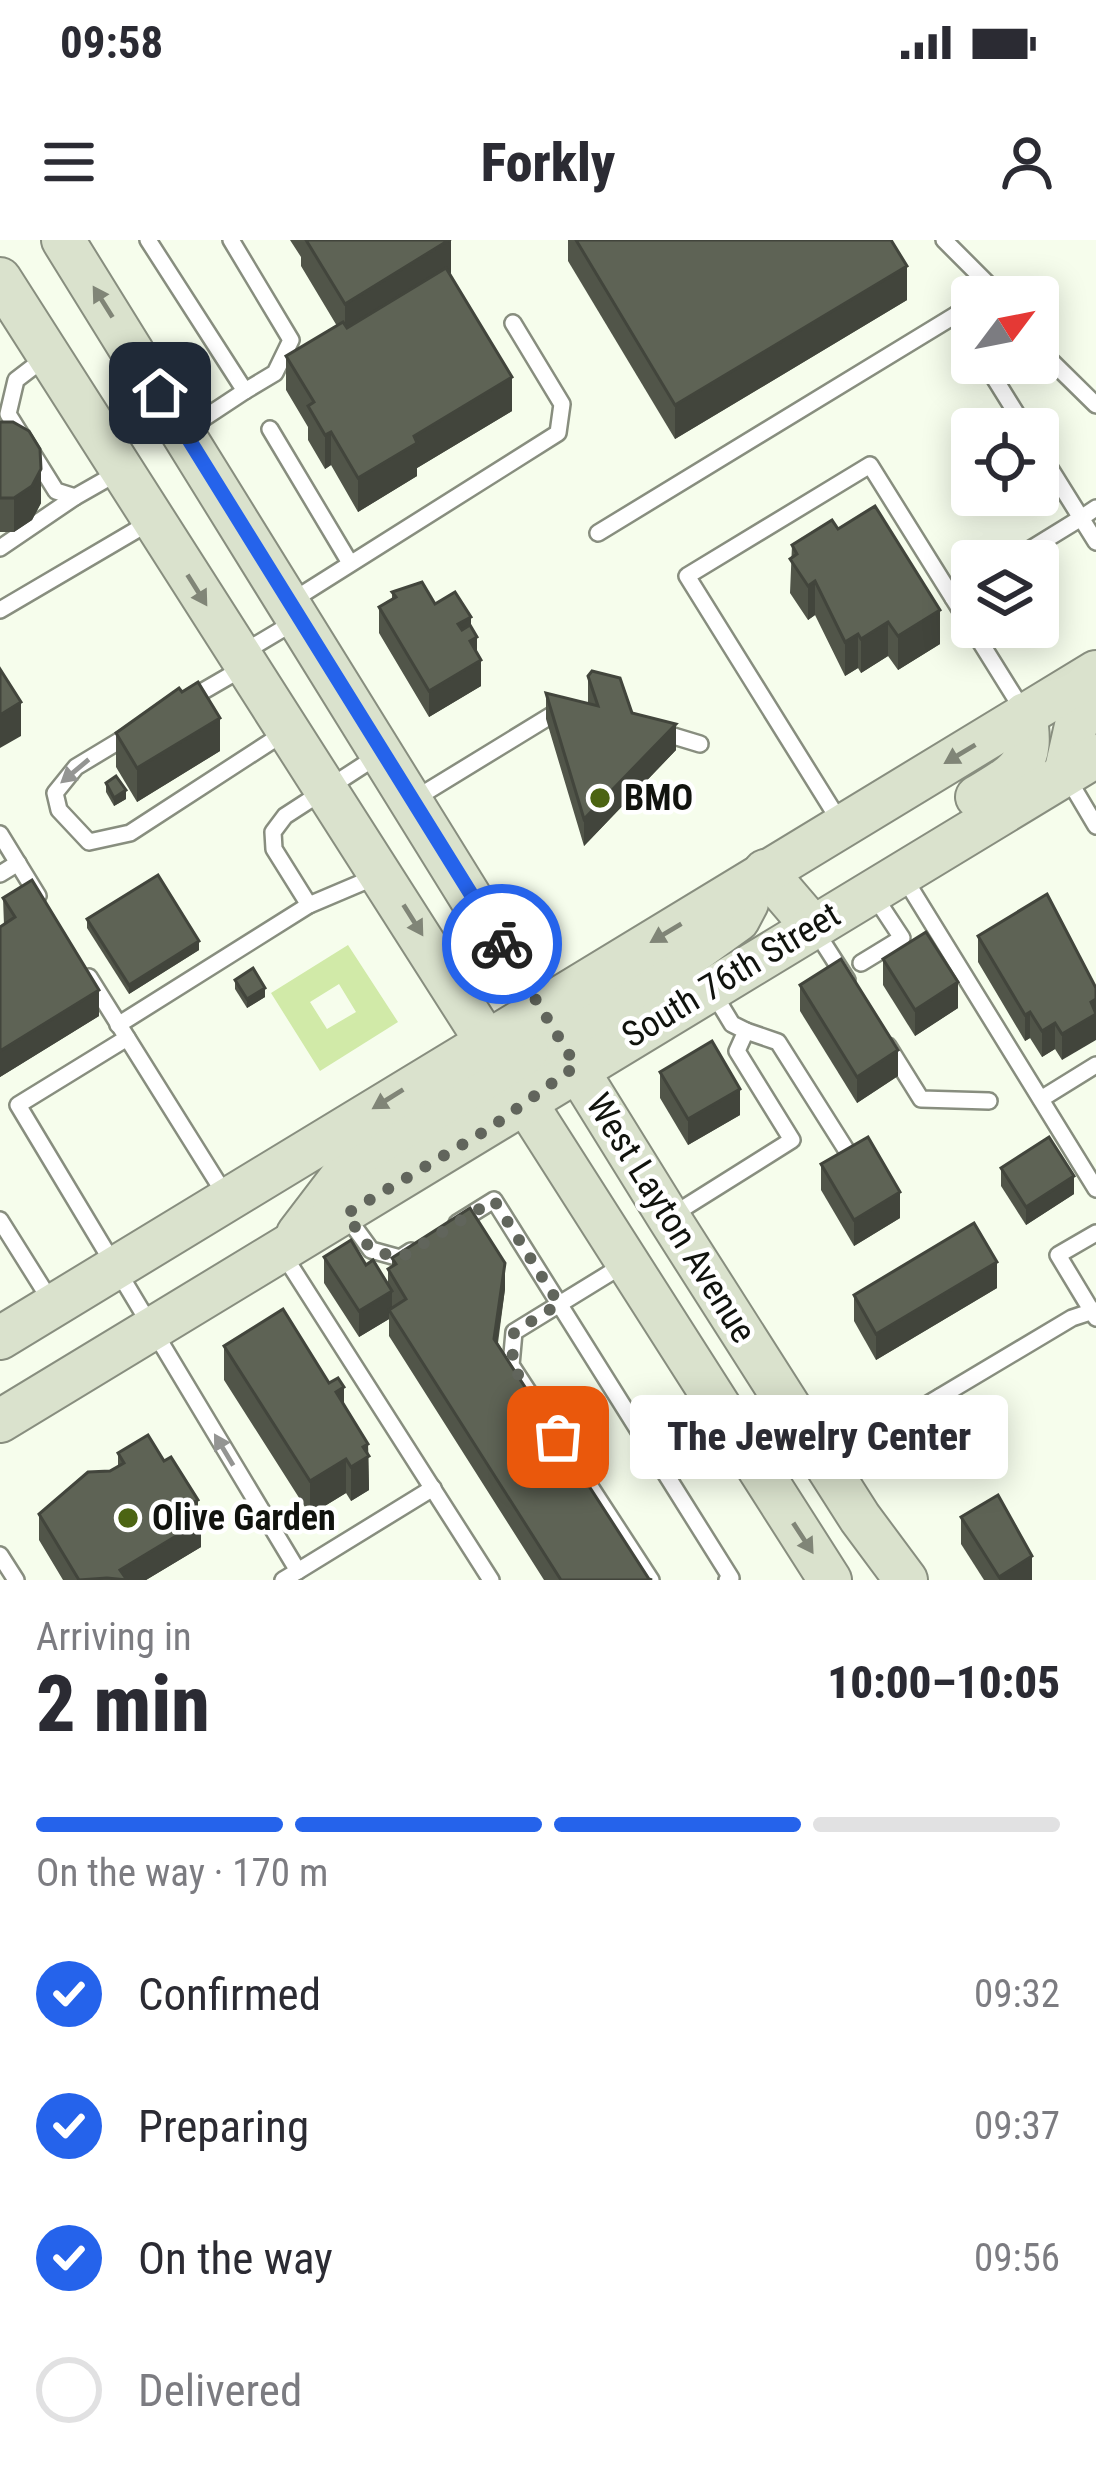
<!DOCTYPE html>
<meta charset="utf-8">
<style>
body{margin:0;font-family:"Roboto Condensed",sans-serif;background:#f7f7f7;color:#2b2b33;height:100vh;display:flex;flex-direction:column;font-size:45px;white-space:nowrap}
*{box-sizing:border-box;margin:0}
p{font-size:39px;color:#7c7c81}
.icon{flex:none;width:66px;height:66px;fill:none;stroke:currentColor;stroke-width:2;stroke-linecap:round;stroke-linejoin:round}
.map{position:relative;height:1340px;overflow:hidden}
.drawer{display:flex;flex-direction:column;background:#fff;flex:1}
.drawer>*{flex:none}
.needle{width:78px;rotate:58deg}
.buttons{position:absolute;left:951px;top:36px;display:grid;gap:24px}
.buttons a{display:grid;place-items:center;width:108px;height:108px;border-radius:12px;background:#fff;box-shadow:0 6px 30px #0003;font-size:60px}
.pin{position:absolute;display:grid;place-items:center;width:102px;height:102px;color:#fff;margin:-51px;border-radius:24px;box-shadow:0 6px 18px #0006}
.courier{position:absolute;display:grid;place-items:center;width:120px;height:120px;margin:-60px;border:9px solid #2563eb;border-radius:50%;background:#fff;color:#222;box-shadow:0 3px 15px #0007}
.bubble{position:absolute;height:84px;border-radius:12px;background:#fff;box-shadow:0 6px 30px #0003;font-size:39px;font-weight:800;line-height:84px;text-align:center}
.headline em{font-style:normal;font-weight:800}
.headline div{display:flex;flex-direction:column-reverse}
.headline{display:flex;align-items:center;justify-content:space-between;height:204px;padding:0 36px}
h1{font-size:78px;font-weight:800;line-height:90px}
.bar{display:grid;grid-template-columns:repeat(4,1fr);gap:18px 12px;align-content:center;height:144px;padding:0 36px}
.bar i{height:15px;border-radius:9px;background:#e1e1e2}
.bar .on{background:#2563eb}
.bar p{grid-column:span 4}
ol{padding:0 36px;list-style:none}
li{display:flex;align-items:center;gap:36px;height:132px}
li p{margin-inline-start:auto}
li .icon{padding:12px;border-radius:50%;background:#2563eb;color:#fff;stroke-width:4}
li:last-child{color:#7c7c81}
li i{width:66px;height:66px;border:6px solid #e1e1e2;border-radius:50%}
.status{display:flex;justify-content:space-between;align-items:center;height:84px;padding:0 60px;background:#fff;direction:ltr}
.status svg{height:33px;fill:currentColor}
header{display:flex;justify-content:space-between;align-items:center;height:156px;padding:0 36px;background:#fff;font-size:54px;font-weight:800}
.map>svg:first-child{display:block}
.green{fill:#d1eaa8;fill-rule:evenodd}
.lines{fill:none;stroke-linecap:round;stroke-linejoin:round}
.lane-casing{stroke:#888e7f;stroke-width:20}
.secondary-casing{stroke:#888e7f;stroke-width:46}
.lane{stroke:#fff;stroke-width:15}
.secondary{stroke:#dae2cd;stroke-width:42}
.wall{fill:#515549}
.shaded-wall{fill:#42453c}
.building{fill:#5e6355;stroke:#42453c;stroke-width:3}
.oneway{fill:#808577}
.oneway2{fill:#949593}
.done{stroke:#61655c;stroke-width:12;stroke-dasharray:0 21.6}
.route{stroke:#2563eb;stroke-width:15}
.poi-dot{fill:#4c6413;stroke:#fff;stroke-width:4.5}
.labels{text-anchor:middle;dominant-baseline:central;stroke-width:9;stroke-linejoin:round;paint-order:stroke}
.poi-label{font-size:36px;font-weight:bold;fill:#11130e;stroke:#fff;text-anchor:start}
.street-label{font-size:36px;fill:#11130e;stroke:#fff}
</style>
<div class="status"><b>09:58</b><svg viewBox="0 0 49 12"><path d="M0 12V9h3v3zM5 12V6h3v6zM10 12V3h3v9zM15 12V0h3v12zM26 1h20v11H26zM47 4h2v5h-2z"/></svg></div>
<header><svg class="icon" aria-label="menu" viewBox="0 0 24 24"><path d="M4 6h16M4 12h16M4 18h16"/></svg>Forkly<svg class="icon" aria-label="person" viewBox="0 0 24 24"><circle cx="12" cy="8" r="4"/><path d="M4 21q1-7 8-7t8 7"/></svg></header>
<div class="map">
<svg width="1096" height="1340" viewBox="0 0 1096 1340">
<rect width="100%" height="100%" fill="#f6fdec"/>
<path class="green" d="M 348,705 L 398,782 L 320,831 L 271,753 ZM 339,744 L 356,772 L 327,789 L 310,762 Z"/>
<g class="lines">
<defs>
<g id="lane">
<polyline points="148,0 245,151 186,190"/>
<polyline points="231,0 291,100 275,133 245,151"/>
<polyline points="944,0 1001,57"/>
<polyline points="956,75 972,102"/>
<polyline points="1038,108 1096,165"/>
<polyline points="46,117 16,140 8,174 56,251 75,257 119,232"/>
<polyline points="985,123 1026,189"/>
<polyline points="270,189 350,323"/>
<polyline points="1038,209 1081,278 1096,268"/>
<polyline points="598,293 972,65"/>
<polyline points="0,308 75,257"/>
<polyline points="1011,321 1081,278 1096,302"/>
<polyline points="953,358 972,346"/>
<polyline points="290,362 558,193 562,164 513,83"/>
<polyline points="0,370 150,282"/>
<polyline points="244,412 296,381"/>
<polyline points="186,461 243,428"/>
<polyline points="657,491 700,504"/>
<polyline points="129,495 76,527 55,553 59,570 89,602 130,593 284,493"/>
<polyline points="1067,537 1096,586"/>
<polyline points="413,560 560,470"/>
<polyline points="842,585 687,336 870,225 1024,472"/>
<polyline points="0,594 38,656"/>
<polyline points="0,634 18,623"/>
<polyline points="903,636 1096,949"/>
<polyline points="309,665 274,609 273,592 285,576 379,515"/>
<polyline points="815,690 847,740"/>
<polyline points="861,723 902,698 873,654"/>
<polyline points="89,737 226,956"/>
<polyline points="118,785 309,665 375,637"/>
<polyline points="746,791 778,802 845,908"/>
<polyline points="127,798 18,865 298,1331 283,1340"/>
<polyline points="888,806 921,859 989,861"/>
<polyline points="1041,859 1096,825"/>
<polyline points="671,976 792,900 737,811 746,791 732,784 712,751"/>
<polyline points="347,977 371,1010 400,1018 411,1011"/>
<polyline points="0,980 52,1063"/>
<polyline points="457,983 494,960 731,1338 727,1340"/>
<polyline points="283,1014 491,1340"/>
<polyline points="623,1025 514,1092 511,1125 651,1340"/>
<polyline points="1096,1078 1058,1015 1096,993"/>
<polyline points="940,1157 981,1224"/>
<polyline points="646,1204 711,1162"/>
<polyline points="829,1223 1072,1078 1096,1070"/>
<polyline points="0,1315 16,1340"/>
<polyline points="298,1331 433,1248"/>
</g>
<g id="secondary">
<polyline points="63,0 669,978 860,1278 906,1340"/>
<polyline points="0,39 830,1340"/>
<polyline points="1065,534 1078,477 1096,451"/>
<path d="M 977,557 C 1018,532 1035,526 1025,474"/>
<polyline points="765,631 813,687"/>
<polyline points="541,821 738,680 747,663"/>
<polyline points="298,994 343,935 506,830 527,810"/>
<polyline points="0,1098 1096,432"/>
<polyline points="0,1181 1096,516"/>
</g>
</defs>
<use href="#lane" class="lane-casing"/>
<use href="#secondary" class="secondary-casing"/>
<use href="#lane" class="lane"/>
<use href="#secondary" class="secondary"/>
</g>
<g class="wall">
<polygon points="290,0 451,0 451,33 449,34 512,171 417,228 417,236 358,272 331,225 325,229 308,200 308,187 286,150 286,116 337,86 301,26 301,17"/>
<polygon points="568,0 891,0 907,60 675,199 568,21"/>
<polygon points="0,182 41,263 32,280 14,292 0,292"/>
<polygon points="838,289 940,404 898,430 888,416 861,433 858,428 845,436 815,375 808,380 790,353 792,305"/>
<polygon points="392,352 435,364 471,386 481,446 429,477 379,393 379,367 392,359"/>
<polygon points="588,436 676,510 584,606 546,479 546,453 588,464"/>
<polygon points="182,452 220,511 137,562 116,527 116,493"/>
<polygon points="106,543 126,559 114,566 106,552"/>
<polygon points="3,658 99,776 0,837 0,687 4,685"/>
<polygon points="87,679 199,710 129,754 87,688"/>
<polygon points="978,696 1096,748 1062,820 1055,809 1042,817 1030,798 1025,801 978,722"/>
<polygon points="883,719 958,768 915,796 883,745"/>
<polygon points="235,740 265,757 247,768 235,749"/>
<polygon points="800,745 898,836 857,863 800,771"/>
<polygon points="660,832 740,875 688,905 660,858"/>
<polygon points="821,924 900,978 854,1006 821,950"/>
<polygon points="1001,928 1074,954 1026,985 1001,946"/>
<polygon points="324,1017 388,1045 388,1029 392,1027 392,1018 505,1049 498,1103 649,1339 652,1340 544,1340 389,1096 389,1079 359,1097 324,1043"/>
<polygon points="997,1048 876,1120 854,1081 854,1055"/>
<polygon points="224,1106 344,1165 368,1204 369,1250 351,1261 346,1253 310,1275 224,1140"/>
<polygon points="118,1213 198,1276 201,1307 146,1340 63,1340 39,1300 39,1274 118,1226"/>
<polygon points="961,1277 1032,1340 984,1340 961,1304"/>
</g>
<g class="shaded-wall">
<polygon points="449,0 451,0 451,33 345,98 345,64"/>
<polygon points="907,26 907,60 675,199 675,165"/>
<polygon points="512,137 512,171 417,228 417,236 358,272 358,238 414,196"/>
<polygon points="331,192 331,225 325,229 325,195"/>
<polygon points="41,229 41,263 32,280 14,292 14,258"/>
<polygon points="815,341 815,375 808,380 808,346"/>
<polygon points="940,370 940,404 898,430 898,396"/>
<polygon points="471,377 471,401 477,397 477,423 481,420 481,446 429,477 429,451 458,384"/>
<polygon points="888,382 888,416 861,433 861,399"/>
<polygon points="858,394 858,428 845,436 845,402"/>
<polygon points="21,462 21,496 0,508 0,475"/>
<polygon points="220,478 220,511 137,562 137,528"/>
<polygon points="676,484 676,510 584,606 584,579"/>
<polygon points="126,550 126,559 114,566 114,558"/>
<polygon points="199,701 199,710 129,754 129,745"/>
<polygon points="958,742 958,768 915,796 915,770"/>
<polygon points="265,748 265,757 247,768 247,759"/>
<polygon points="99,750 99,776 0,837 0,811"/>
<polygon points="1096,759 1096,800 1062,820 1062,794 1091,762"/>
<polygon points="1030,772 1030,798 1025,801 1025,775"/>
<polygon points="1055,783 1055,809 1042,817 1042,791"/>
<polygon points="898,810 898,836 857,863 857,837"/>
<polygon points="740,849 740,875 688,905 688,879"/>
<polygon points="1074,936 1074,954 1026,985 1026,967"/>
<polygon points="900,952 900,978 854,1006 854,980"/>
<polygon points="997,1022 997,1048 876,1120 876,1094"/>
<polygon points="505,1023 505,1049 494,1125 494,1099"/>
<polygon points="392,1051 392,1074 389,1070 389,1079 359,1097 359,1071"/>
<polygon points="344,1147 344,1181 336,1152"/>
<polygon points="368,1204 369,1250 351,1261 351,1227 363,1207"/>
<polygon points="346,1219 346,1253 310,1275 310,1241"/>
<polygon points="198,1260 198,1283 201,1281 201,1307 146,1340 120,1340 120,1330 190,1264"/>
<polygon points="1032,1316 1032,1340 999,1340 999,1337"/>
</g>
<g class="building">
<polygon points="306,0 449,0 345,64"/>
<polygon points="576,0 891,0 907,26 675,165"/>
<polygon points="446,28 512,137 414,196 417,203 358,238 331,192 325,195 308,166 314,162 286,116 343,82 347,88"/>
<polygon points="0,182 13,182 29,191 40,209 41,229 32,246 14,258 0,258"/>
<polygon points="875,266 940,370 898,396 888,382 861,399 858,394 845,402 815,341 808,346 790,319 797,314 792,305 832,280 838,289"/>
<polygon points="422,342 435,364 455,352 471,377 458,384 462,390 470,385 477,397 470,401 481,420 429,451 379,367 396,357 392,352"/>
<polygon points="0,429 21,462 0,475"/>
<polygon points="592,431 620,438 632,473 676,484 584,579 546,453 598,466 588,436"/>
<polygon points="198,442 220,478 137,528 116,493 179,448 182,452"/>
<polygon points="116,536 126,550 114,558 106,543"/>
<polygon points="158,635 199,701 129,745 87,679"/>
<polygon points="32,640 99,750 0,811 0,687 15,677 3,658"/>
<polygon points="1047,654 1096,748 1096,759 1091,762 1096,774 1062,794 1055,783 1042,791 1030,772 1025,775 978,696"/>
<polygon points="926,692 958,742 915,770 883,719"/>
<polygon points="841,719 898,810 857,837 800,745"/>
<polygon points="253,728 265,748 247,759 235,740"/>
<polygon points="712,801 740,849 688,879 660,832"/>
<polygon points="868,897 900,952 854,980 821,924"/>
<polygon points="1049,897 1074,936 1026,967 1001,928"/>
<polygon points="470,968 505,1023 494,1099 649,1339 652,1340 561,1340 389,1070 406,1059 388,1029 396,1024 392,1018"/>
<polygon points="974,983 997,1022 876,1094 854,1055"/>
<polygon points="351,1000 366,1025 373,1020 392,1051 359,1071 324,1017"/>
<polygon points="283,1069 329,1143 338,1138 344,1147 336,1152 368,1204 363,1207 369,1216 351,1227 346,1219 310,1241 224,1106"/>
<polygon points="148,1195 164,1221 171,1217 198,1260 190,1264 201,1281 120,1330 127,1340 107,1338 79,1340 39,1274 88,1232 110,1231 124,1223 118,1213"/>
<polygon points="998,1255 1032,1316 999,1337 961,1277"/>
</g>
<defs><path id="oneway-solid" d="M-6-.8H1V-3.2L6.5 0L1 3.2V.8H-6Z" transform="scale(3)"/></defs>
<g class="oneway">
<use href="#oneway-solid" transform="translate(103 62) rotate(-122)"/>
<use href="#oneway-solid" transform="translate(197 350) rotate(58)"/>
<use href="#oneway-solid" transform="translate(960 514) rotate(149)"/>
<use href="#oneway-solid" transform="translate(413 680) rotate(58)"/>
<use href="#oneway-solid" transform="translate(666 693) rotate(149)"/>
<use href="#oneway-solid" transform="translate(388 859) rotate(148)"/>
<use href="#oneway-solid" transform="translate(803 1298) rotate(57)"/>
</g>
<g class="oneway2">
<use href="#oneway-solid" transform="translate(75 531) rotate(140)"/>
<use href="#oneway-solid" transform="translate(224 1210) rotate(-121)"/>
</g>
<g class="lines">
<polyline class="done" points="502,704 576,826 490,888 346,974 371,1010 400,1018 494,960 559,1064 514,1092 512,1125 558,1197"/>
<polyline class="route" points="160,153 502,704"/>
</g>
<g class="poi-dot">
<circle cx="600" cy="558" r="12"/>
<circle cx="128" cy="1278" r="12"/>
</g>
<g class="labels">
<g class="poi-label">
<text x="624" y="558">BMO</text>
<text x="152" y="1278">Olive Garden</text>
</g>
<g class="street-label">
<text transform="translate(731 735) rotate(-31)">South 76th Street</text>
<text transform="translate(671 978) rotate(58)">West Layton Avenue</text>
</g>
</g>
</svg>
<div class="buttons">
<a><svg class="needle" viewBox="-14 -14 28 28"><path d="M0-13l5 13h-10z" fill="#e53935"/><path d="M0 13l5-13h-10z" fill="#7c7c81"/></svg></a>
<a><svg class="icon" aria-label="locate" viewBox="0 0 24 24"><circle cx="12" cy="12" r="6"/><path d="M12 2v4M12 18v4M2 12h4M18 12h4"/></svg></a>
<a><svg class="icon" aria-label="layers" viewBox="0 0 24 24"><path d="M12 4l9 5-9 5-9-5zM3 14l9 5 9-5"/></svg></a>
</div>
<div class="pin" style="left:558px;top:1197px;background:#ea580c"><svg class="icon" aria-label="bag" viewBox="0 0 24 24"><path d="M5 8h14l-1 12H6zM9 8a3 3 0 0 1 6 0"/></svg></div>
<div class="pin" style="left:160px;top:153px;background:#1f2937"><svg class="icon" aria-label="home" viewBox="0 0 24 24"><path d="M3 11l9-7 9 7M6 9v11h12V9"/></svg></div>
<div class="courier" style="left:502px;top:704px"><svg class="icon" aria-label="bike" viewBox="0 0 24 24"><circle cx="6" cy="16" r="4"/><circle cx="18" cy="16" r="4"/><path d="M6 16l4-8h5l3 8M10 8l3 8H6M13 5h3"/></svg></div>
<div class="bubble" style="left:630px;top:1155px;width:378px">The Jewelry Center</div>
</div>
<section class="drawer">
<div class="headline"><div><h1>2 min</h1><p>Arriving in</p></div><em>10:00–10:05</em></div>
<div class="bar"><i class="on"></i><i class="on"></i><i class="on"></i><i></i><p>On the way · 170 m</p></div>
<ol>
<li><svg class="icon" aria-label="check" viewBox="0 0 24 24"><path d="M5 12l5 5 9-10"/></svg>Confirmed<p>09:32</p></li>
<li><svg class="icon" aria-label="check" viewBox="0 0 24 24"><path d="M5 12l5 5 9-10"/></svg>Preparing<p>09:37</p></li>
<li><svg class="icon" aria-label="check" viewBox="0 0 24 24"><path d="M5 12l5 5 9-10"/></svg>On the way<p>09:56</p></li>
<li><i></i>Delivered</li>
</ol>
</section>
